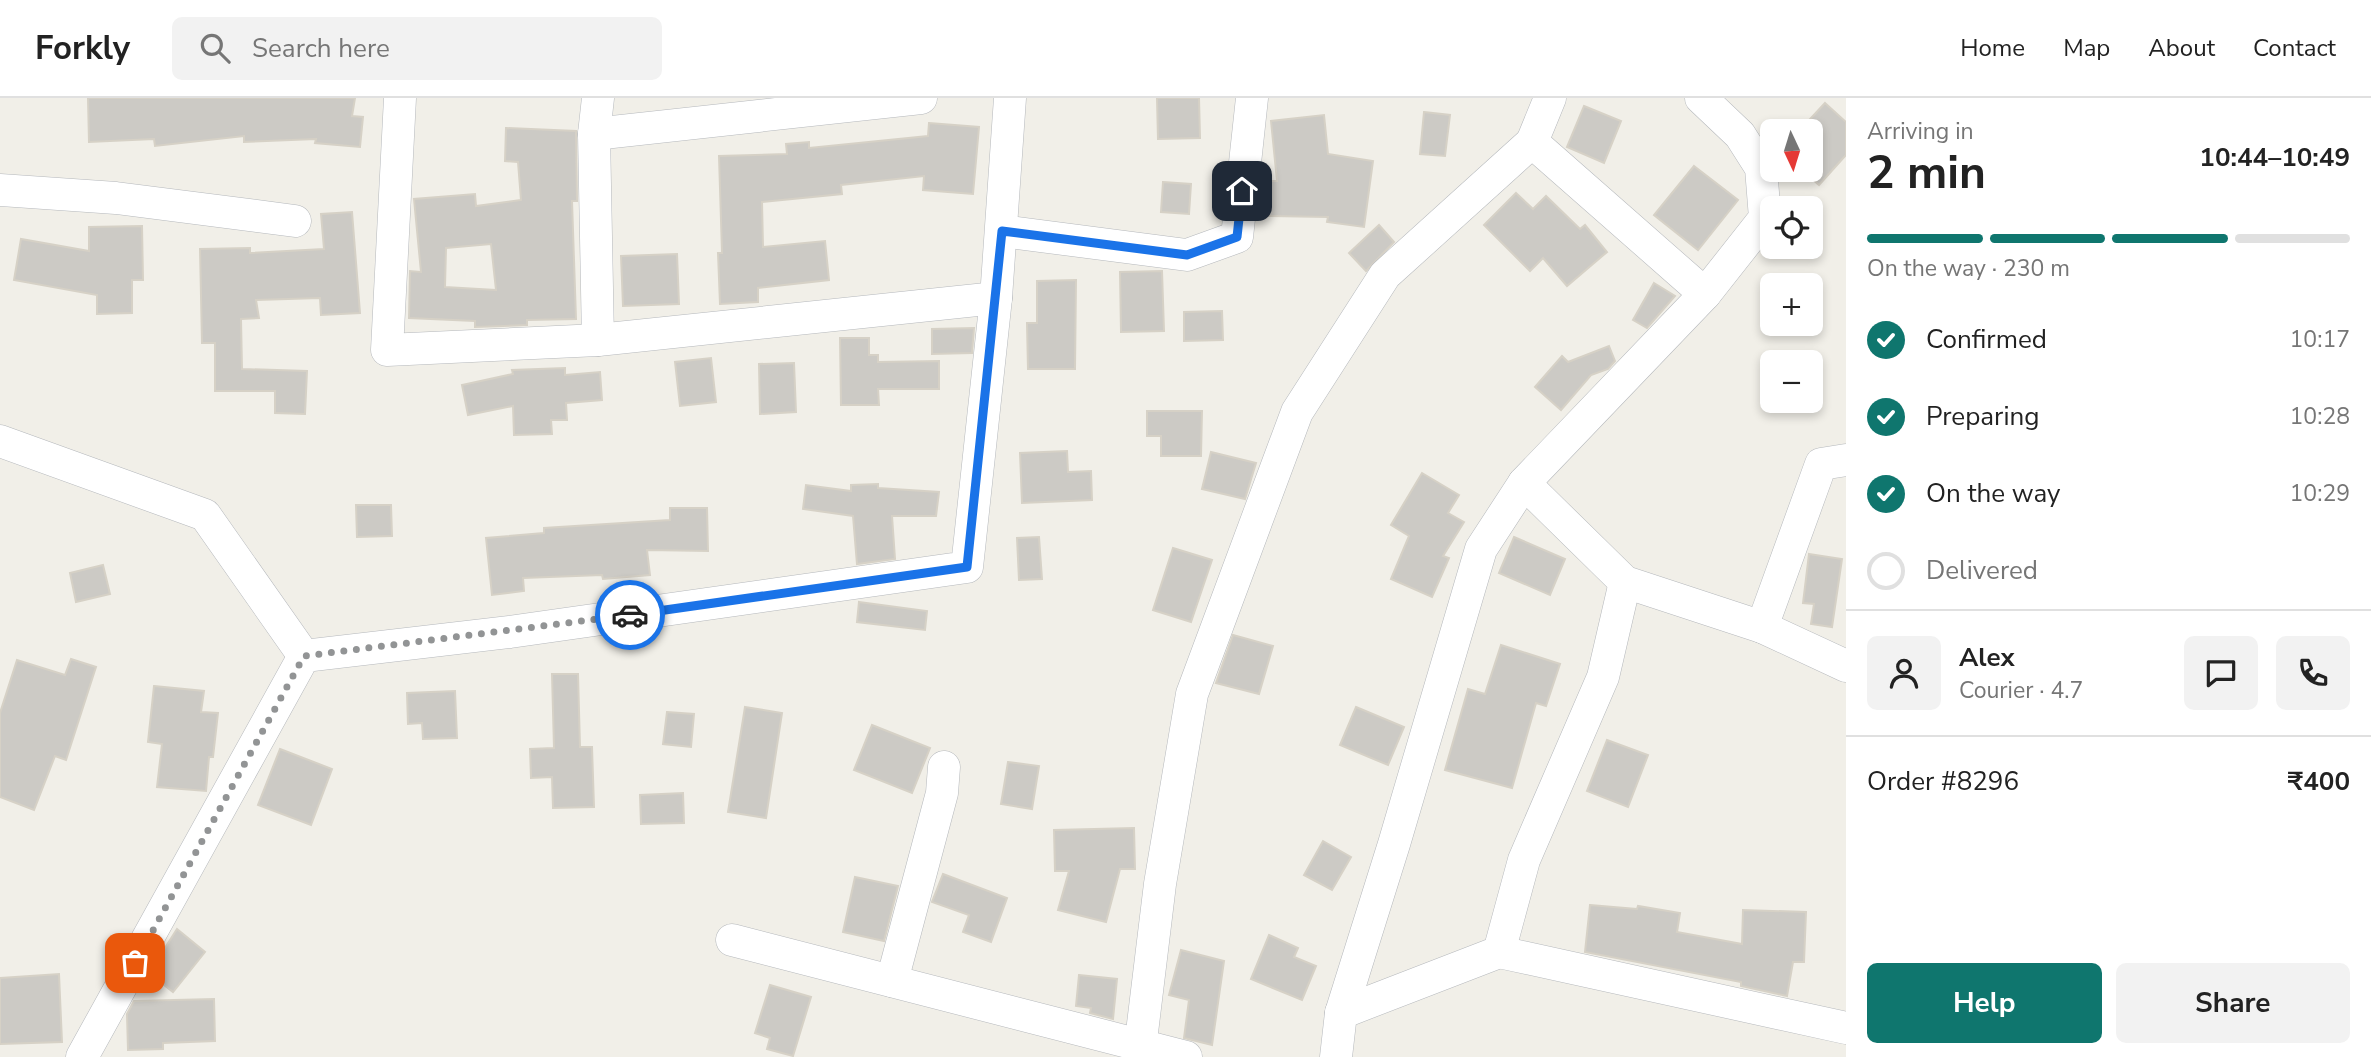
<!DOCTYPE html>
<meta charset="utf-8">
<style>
body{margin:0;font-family:"Nunito Sans",sans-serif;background:#f2f2f2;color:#222;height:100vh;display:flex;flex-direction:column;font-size:26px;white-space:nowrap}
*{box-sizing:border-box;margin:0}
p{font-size:23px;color:#767676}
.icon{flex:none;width:38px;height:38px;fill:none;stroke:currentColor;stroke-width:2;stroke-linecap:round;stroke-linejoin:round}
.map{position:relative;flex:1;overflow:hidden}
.details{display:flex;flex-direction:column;background:#fff;width:525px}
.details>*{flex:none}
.needle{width:46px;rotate:176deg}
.controls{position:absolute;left:1760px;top:21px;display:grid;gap:14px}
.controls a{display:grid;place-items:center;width:63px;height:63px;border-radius:10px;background:#fff;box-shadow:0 4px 10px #0003;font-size:35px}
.pin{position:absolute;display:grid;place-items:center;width:60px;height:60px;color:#fff;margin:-30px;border-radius:14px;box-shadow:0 4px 10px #0006}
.courier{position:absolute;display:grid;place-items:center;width:70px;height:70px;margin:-35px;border:5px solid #1a73e8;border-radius:50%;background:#fff;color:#222;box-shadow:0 2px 9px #0007}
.headline em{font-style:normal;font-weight:700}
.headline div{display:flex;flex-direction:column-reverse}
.headline{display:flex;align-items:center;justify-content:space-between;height:119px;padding:0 21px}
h1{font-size:46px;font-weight:700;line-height:52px}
.bar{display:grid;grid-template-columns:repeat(4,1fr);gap:10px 7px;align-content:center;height:84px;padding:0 21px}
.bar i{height:9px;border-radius:5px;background:#e0e0e0}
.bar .selected{background:#0f766e}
.bar p{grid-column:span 4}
.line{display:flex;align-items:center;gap:18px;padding:0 21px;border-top:2px solid #e0e0e0}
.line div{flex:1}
.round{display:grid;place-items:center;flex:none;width:74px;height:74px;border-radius:10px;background:#f2f2f2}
ol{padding:0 21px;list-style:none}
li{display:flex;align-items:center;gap:21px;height:77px}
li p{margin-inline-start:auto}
li .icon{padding:7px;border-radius:50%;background:#0f766e;color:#fff;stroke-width:4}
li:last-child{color:#767676}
li i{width:38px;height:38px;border:4px solid #e0e0e0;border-radius:50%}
.action{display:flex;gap:14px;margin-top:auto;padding:14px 21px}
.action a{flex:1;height:80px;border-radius:10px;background:#0f766e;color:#fff;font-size:28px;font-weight:700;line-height:80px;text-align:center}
.action a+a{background:#f2f2f2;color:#222}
header{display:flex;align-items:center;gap:42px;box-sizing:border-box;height:98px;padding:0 35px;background:#fff;border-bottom:2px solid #e0e0e0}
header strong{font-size:33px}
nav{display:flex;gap:38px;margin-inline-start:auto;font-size:24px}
.search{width:490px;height:63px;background:#f2f2f2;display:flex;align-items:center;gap:18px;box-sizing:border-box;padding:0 24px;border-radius:10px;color:#767676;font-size:26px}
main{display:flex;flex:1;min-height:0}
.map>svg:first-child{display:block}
.building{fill:#cccac5;stroke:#d6d1c6;stroke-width:2;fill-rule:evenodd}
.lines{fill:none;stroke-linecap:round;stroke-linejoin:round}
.minor-casing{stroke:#b5b8bc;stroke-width:33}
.minor{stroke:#fff;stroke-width:32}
.done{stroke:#929495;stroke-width:7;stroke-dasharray:0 12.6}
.route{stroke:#1a73e8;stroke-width:9}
</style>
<header>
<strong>Forkly</strong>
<div class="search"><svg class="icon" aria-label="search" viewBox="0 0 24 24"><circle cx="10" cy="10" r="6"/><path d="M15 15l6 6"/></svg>Search here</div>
<nav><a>Home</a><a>Map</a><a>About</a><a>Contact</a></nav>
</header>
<main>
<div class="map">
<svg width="1846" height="959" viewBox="0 0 1846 959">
<rect width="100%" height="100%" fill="#f1efe8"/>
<g class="building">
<polygon points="88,0 355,0 352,18 363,19 360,49 315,45 316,41 244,44 244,38 155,48 154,41 89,44"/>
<polygon points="1157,0 1199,0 1200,40 1158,41"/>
<polygon points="1825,5 1846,24 1846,57 1819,87 1802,72 1811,72 1811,33 1799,33"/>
<polygon points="1584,8 1621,23 1604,65 1567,49"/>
<polygon points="1424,14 1450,17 1445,58 1420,56"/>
<polygon points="1324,17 1328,56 1373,63 1364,129 1327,124 1328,119 1265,118 1265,83 1277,83 1271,23"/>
<polygon points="929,25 979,29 973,96 923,92 924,78 841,87 842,96 762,104 763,149 825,143 829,182 758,190 758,204 720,206 718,155 722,155 719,58 787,56 786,46 809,44 809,50 928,38"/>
<path d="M 506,30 L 576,33 L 577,103 L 572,103 L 576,221 L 527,222 L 527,227 L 475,229 L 475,223 L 409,220 L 410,173 L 421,174 L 414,101 L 475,96 L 476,108 L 521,102 L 518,64 L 505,63 ZM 491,146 L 496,192 L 445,189 L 446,150 Z"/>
<polygon points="1694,68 1738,102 1698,152 1654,117"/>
<polygon points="1163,84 1191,86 1189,116 1161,114"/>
<polygon points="1516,95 1533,111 1546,98 1580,131 1585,127 1607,154 1567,188 1543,160 1530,173 1484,127"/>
<polygon points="352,114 360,215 321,217 320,200 256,202 259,220 241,221 242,271 307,273 305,316 275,315 275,293 215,293 215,245 202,245 200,151 250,150 250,155 324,151 321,116"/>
<polygon points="1379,127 1394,144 1366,173 1349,155"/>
<polygon points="142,128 143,182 132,182 132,215 97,216 97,197 14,182 21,141 89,153 89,129"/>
<polygon points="677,156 679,206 623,208 621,158"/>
<polygon points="1162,173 1164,233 1121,234 1120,174"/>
<polygon points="1076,182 1075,271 1028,271 1027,225 1037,225 1037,183"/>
<polygon points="1654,185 1675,198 1647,230 1633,222"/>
<polygon points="1222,213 1223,242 1184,243 1184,214"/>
<polygon points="974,230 972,255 932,256 932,231"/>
<polygon points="840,240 869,240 869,257 878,257 878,264 939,263 939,291 878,291 879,307 841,307"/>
<polygon points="1609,248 1615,263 1608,271 1591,277 1561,312 1535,289 1562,258 1568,264"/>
<polygon points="711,260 716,304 680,308 675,264"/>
<polygon points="794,265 796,314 760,316 759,266"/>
<polygon points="565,270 565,277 600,274 602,302 566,305 567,322 551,322 552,336 514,337 513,308 468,317 462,287 513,276 512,272"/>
<polygon points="1147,313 1202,313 1201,358 1161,358 1161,338 1147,338"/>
<polygon points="1067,353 1068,374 1091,373 1092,402 1022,405 1020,355"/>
<polygon points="1211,354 1256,365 1245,401 1202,391"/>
<polygon points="1422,375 1459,397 1448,415 1464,424 1443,458 1449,460 1432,499 1391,481 1409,438 1391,427"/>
<polygon points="878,386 878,390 939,394 936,418 892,418 895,461 857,466 853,418 803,411 806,387 851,393 851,387"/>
<polygon points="356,407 391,407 392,438 357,439"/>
<polygon points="670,410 707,410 708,453 647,452 650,477 603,481 602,477 523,480 524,493 492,497 486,440 544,435 544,430 670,422"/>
<polygon points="1039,439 1042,481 1019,482 1017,440"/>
<polygon points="1514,439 1565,461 1550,497 1499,475"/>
<polygon points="1173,450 1212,462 1191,524 1153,512"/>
<polygon points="1809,456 1842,461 1832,529 1811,526 1814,506 1803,505"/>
<polygon points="103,467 110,496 76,504 70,475"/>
<polygon points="859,504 927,513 925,532 857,524"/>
<polygon points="1233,537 1273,548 1259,596 1216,585"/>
<polygon points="1501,547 1560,566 1546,608 1536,605 1512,690 1445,672 1468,591 1485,596"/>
<polygon points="71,561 96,569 66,662 55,658 34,712 0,699 0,615 17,562 65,577"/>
<polygon points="552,576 578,576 580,649 592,649 594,709 553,710 552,679 531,680 530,651 554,650"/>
<polygon points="154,588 204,593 201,614 218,615 213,659 209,659 206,693 157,689 162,646 148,644"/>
<polygon points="455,593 457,640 423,641 422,625 408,626 407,595"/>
<polygon points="745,609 782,615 766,720 728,714"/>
<polygon points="1356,609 1404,629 1388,667 1340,647"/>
<polygon points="667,614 694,616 691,649 663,646"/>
<polygon points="872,627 930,650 912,695 854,672"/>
<polygon points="1607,642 1648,657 1628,709 1587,693"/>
<polygon points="280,651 332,671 311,727 258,707"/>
<polygon points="1008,664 1039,668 1032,711 1001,706"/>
<polygon points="683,695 684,725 641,726 640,697"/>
<polygon points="1134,730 1135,771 1120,771 1106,824 1058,812 1069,773 1055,773 1054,732"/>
<polygon points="1323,743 1351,759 1332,792 1304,777"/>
<polygon points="943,776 1007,800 991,844 963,834 969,817 932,804"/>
<polygon points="855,779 898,788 884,843 843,834"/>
<polygon points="1590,807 1637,811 1638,808 1680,815 1677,834 1742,846 1743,812 1806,814 1804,864 1793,864 1787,898 1741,888 1741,884 1585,854"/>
<polygon points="177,831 205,854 173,894 149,875"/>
<polygon points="1269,837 1298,850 1294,859 1316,868 1302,902 1251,881"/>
<polygon points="1181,852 1224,863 1212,947 1184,940 1189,902 1169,897"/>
<polygon points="59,876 62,944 0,946 0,880"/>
<polygon points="1079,877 1117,881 1113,921 1090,915 1091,910 1076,908"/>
<polygon points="770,887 811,899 793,958 767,951 770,940 755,935"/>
<polygon points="214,901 215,943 163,945 163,951 128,952 127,916 134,903"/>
</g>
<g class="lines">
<defs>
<g id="minor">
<polyline points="400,0 387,252 598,242 996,200"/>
<polyline points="598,0 594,36 921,0"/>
<polyline points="1701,0 1740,37 1761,70 1765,120 1705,196"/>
<polyline points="594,36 598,242"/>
<polyline points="1532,44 1550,0"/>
<polyline points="0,92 116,100 295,123"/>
<polyline points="1002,133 1187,157 1237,139 1252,0"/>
<polyline points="0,343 205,417 304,558"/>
<polyline points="1762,529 1846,568"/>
<polyline points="732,842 1186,959"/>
<polyline points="1499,854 1846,930"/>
<polyline points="892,883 942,695 944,669"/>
<polyline points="1341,915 1394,746 1481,451 1524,385"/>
<polyline points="82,959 304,558 510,534 967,469 996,200 1010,0"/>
<polyline points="1139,959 1160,786 1192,596 1297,314 1385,177 1532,44 1705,196 1524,385 1625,484 1762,529 1821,366 1846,362"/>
<polyline points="1336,959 1341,915 1499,854 1524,762 1603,579 1625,484"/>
</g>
</defs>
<use href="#minor" class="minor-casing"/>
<use href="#minor" class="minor"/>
</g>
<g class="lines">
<polyline class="done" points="135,865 304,558 630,517"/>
<polyline class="route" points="630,517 967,469 1002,133 1187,157 1237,139 1242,93"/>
</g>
</svg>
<div class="controls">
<a><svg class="needle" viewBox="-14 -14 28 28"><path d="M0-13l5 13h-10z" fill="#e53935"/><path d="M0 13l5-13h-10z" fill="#767676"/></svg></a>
<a><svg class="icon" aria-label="locate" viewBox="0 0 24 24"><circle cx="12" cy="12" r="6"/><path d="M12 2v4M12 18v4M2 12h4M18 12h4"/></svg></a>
<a>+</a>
<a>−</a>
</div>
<div class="pin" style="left:135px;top:865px;background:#ea580c"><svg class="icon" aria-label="bag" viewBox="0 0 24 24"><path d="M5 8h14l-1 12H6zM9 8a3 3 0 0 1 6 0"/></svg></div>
<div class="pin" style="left:1242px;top:93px;background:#1f2937"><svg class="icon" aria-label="home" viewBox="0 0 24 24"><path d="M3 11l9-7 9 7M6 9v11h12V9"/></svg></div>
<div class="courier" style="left:630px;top:517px"><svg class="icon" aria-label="car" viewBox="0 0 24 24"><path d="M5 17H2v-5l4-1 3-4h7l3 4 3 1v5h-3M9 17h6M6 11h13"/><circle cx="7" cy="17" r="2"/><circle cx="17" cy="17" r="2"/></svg></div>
</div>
<section class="details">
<div class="headline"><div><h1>2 min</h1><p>Arriving in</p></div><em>10:44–10:49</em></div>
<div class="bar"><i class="selected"></i><i class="selected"></i><i class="selected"></i><i></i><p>On the way · 230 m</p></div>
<ol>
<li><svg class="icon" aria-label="check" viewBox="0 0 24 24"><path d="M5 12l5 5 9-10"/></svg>Confirmed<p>10:17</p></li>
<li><svg class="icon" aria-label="check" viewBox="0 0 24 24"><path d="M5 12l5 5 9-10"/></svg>Preparing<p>10:28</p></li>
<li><svg class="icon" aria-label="check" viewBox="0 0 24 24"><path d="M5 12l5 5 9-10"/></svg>On the way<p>10:29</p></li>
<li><i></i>Delivered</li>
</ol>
<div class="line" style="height:126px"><a class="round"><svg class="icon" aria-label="person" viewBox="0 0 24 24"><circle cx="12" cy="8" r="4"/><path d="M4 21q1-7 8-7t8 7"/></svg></a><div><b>Alex</b><p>Courier · 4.7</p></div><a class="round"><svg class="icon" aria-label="chat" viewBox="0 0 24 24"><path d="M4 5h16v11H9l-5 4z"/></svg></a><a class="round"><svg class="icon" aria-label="phone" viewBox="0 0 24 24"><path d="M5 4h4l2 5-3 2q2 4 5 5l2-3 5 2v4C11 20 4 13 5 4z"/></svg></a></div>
<div class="line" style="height:91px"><div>Order #8296</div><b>₹400</b></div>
<div class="action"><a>Help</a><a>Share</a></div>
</section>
</main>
